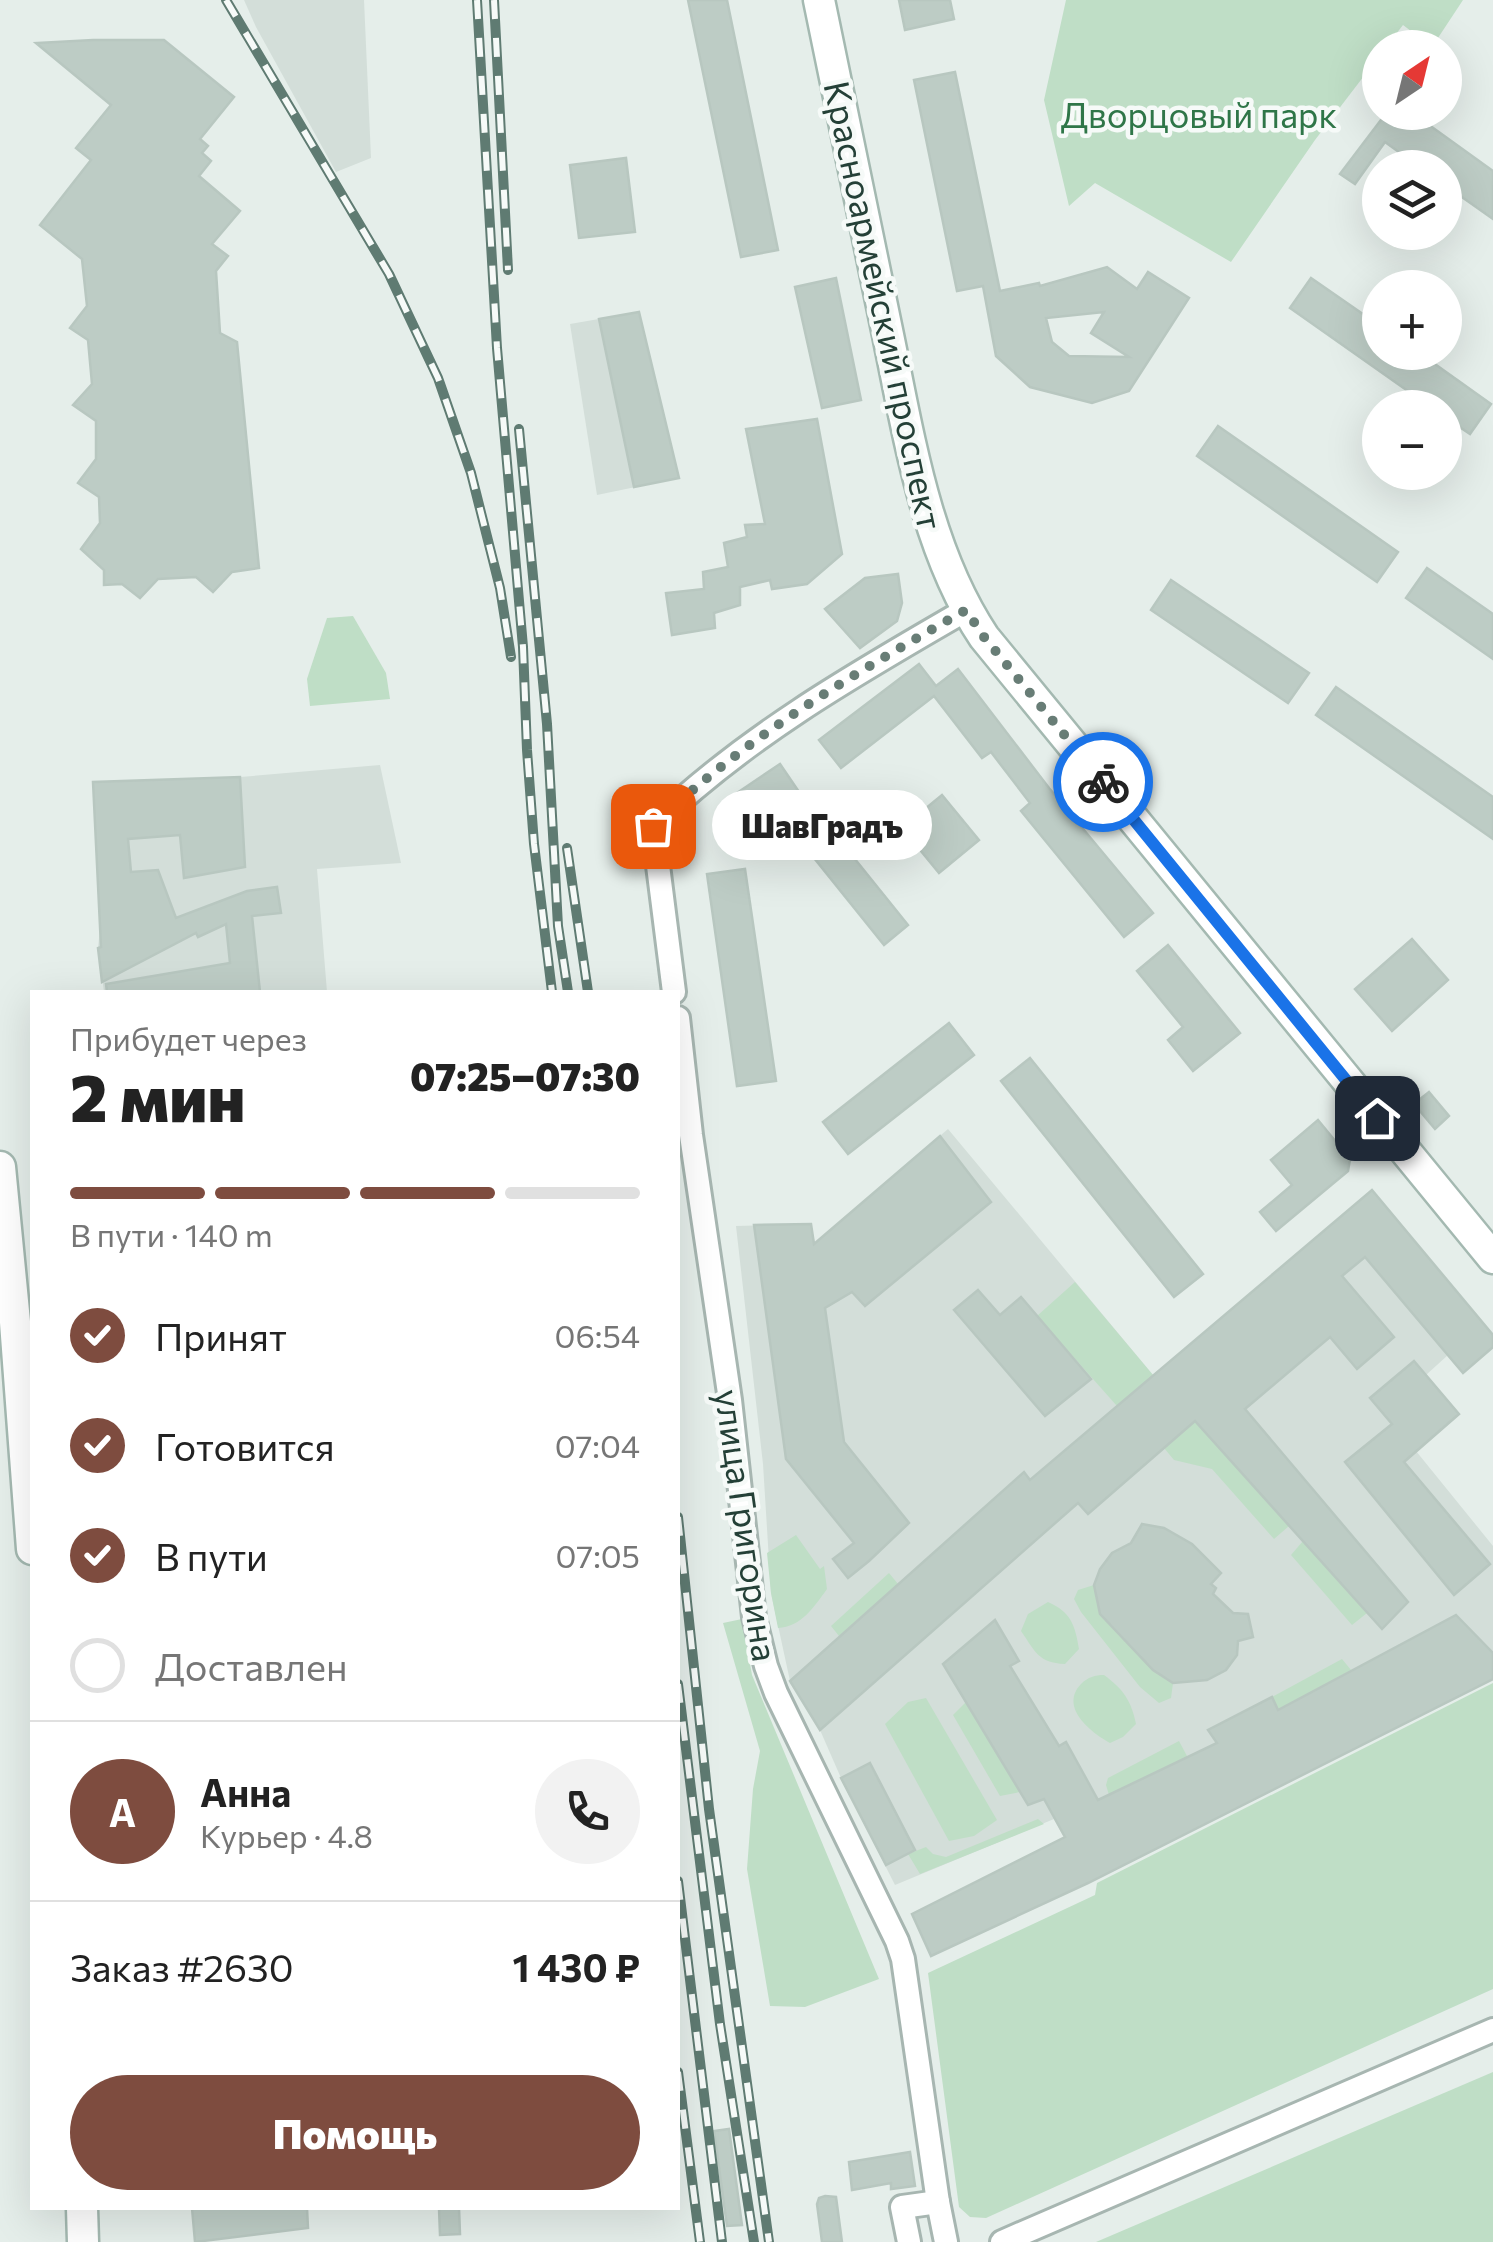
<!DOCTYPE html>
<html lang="ru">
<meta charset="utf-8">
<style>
body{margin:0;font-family:Commissioner,sans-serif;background:#f2f2f2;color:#222;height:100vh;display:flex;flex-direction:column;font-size:38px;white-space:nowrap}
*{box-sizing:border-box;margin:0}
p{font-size:32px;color:#767676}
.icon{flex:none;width:55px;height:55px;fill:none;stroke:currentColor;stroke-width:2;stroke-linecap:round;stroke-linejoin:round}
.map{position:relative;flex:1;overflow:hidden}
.sheet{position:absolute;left:30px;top:990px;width:650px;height:1220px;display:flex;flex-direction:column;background:#fff;border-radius:0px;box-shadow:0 10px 40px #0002}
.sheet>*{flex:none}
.needle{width:65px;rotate:35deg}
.fabs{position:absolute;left:1362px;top:30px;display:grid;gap:20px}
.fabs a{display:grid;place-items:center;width:100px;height:100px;border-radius:50%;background:#fff;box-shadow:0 10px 40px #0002;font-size:50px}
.pin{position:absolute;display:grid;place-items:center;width:85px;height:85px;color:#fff;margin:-42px;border-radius:20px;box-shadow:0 5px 15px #0006}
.courier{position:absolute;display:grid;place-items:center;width:100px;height:100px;margin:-50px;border:8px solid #1a73e8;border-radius:50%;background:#fff;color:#222;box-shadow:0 2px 12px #0007}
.bubble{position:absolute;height:70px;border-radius:35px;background:#fff;box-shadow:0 10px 40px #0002;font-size:32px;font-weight:800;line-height:70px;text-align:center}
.head em{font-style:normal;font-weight:800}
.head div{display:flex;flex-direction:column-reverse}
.head{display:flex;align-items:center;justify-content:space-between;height:170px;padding:0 40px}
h1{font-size:65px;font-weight:800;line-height:75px}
.bar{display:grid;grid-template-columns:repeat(4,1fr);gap:15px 10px;align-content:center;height:120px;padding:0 40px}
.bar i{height:12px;border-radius:8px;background:#e0e0e0}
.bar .active{background:#7e4c3f}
.bar p{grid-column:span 4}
.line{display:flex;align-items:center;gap:25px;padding:0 40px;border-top:2px solid #e0e0e0}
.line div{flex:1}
.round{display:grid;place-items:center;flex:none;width:105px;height:105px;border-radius:52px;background:#f2f2f2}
ol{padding:0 40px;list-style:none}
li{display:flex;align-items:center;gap:30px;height:110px}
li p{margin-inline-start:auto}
li .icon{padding:10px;border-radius:50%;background:#7e4c3f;color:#fff;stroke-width:4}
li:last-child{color:#767676}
li i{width:55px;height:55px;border:5px solid #e0e0e0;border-radius:50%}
.action{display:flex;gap:20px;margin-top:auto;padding:20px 40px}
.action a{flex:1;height:115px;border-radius:60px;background:#7e4c3f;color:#fff;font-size:40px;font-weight:800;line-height:115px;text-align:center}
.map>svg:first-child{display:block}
.built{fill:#d3ded9}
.green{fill:#bfdec6}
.building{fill:#bdccc5;stroke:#b8c7c0;stroke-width:2.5;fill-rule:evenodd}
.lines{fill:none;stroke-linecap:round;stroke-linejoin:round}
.street-casing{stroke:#a7b6b1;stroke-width:28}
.secondary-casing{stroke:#a4b9b1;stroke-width:35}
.street{stroke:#fff;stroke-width:22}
.secondary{stroke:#fff;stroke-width:30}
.rail-casing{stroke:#5f7b72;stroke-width:10}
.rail{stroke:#f6faf8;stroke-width:6;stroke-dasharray:19;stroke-linecap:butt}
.done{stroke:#687d76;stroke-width:10;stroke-dasharray:0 18}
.route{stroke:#1a73e8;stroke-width:12}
.labels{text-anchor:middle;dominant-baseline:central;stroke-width:9;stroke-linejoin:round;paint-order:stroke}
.park-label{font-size:35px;fill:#2f7648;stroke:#f6faf8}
.street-label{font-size:35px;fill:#244037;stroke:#f6faf8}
</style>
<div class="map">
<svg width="1493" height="2242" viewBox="0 0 1493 2242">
<rect width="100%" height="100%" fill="#e5eeea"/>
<g class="built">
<polygon points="244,0 364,0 371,158 336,172 256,27"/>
<polygon points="639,312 679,478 597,495 570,324"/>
<polygon points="380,765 401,863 317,869 327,992 104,992 98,948 100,928 93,782 240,777"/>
<polygon points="948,1129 1153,1375 1372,1190 1493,1335 1493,1347 1463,1373 1448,1355 1426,1375 1459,1414 1416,1451 1493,1546 1493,1679 1088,1883 1054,1819 895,1885 841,1778 820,1730 790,1681 771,1593 763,1464 736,1226 811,1224 815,1243"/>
</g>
<g class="green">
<polygon points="1066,0 1463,0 1432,47 1403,25 1386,47 1380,48 1380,55 1315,140 1231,262 1095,183 1069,206 1044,100"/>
<polygon points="353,616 386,673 390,699 310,706 307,679 327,618"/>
<polygon points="1075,1282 1153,1375 1117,1406 1037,1316"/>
<polygon points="1195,1421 1289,1526 1274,1539 1212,1469 1174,1460 1164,1448"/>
<path d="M 796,1535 L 820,1569 L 824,1566 L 827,1589 C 814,1607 801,1627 778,1628 L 771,1593 L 767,1553 Z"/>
<polygon points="1303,1541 1367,1613 1352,1625 1291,1555"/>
<polygon points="889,1573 898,1584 839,1636 831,1626"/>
<polygon points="1094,1585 1100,1614 1153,1670 1173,1683 1171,1698 1159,1703 1140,1687 1081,1612 1074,1599 1078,1590"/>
<path d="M 1048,1602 C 1071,1612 1075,1625 1079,1649 L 1065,1664 C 1038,1663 1035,1651 1021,1631 L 1028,1614 Z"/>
<polygon points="742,1619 752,1675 879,1979 805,2007 770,2006 747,1869 753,1789 760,1751 723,1623"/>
<polygon points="1342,1659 1351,1670 1278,1710 1272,1697"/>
<path d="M 1104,1675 C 1123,1689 1131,1700 1136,1724 L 1123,1737 L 1110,1743 C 1090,1732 1059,1707 1081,1684 C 1088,1677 1095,1675 1104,1675 Z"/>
<polygon points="1493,1683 1493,1989 986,2218 970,2217 959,2207 928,1973 1095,1895 1097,1883"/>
<polygon points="926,1698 997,1820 974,1836 949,1841 885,1724 908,1702"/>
<polygon points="966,1702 1020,1792 1000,1796 953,1715"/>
<polygon points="1179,1741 1188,1758 1109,1795 1106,1785 1108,1778"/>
<polygon points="1038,1819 1044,1824 920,1874 908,1854 926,1847 933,1854 946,1857"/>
<polygon points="1493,2072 1493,2242 1096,2242"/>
</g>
<g class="building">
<polygon points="688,0 727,0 778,250 741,257"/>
<polygon points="899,0 950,0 954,19 905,30"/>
<polygon points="93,40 164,40 234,97 200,139 208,146 202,153 211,161 199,176 240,211 212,244 228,256 216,271 220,333 237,342 259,568 232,572 213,592 196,577 158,579 140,598 122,584 104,585 104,570 81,549 100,523 99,497 78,483 96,459 96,421 73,405 92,384 88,340 70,328 87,306 82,259 40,225 91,160 76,148 111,105 36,43"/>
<path d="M 955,72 L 1000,291 L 1039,283 L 1040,286 L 1107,267 L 1137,289 L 1148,272 L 1189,298 L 1129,391 L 1092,403 L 1030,387 L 996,356 L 983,286 L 957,291 L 914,80 ZM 1104,312 L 1091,333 L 1129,357 L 1069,356 L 1052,342 L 1046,318 Z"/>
<polygon points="1387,112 1411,112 1493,171 1493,219 1445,185 1445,168 1421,168 1385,142 1355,184 1340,174"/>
<polygon points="626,158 635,232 579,238 570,165"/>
<polygon points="836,278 861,400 822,408 795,287"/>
<polygon points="1311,278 1380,326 1380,352 1418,352 1491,404 1470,434 1445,417 1445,408 1432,408 1290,308"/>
<polygon points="639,312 679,478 634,487 599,319"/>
<polygon points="817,419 842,554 807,584 772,589 770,580 740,587 740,605 714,613 715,628 672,635 666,593 704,589 703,572 728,567 724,543 747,537 745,525 765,524 746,429"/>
<polygon points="1218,426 1398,552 1377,582 1197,456"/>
<polygon points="1427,568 1493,614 1493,659 1406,598"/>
<polygon points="898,574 902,603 897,621 860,648 825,609 865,578"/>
<polygon points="1171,580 1309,673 1288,703 1151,610"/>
<polygon points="919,664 936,686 958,669 1049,788 1153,913 1124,937 1021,811 1030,803 991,752 982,758 934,696 841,768 819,740"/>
<polygon points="1336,687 1493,797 1493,839 1316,715"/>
<polygon points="780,764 814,814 817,812 908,925 884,945 785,822 757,841 728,799"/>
<polygon points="240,777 245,867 184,878 180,835 128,839 131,872 158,870 176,918 247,891 277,887 281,913 252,916 260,992 107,992 106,984 230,963 226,924 198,937 196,933 102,982 98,948 101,947 93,782"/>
<polygon points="942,795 979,840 939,873 902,828"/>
<polygon points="745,869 776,1081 737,1086 707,874"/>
<polygon points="1412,939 1448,980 1392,1031 1355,989"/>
<polygon points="1168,945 1240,1033 1193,1071 1168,1040 1183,1027 1137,971"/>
<polygon points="949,1023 974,1055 848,1154 823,1122"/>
<polygon points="1030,1058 1203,1274 1174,1297 1001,1081"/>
<polygon points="1429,1092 1449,1116 1435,1129 1414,1104"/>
<polygon points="1318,1120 1350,1159 1348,1171 1276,1231 1260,1212 1292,1185 1271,1160"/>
<polygon points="940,1136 991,1202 865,1306 852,1292 825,1308 844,1442 909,1523 869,1561 848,1578 833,1559 854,1543 786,1459 754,1225 811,1224 814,1244"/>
<polygon points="1372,1190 1493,1335 1493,1347 1463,1373 1365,1257 1342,1276 1394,1337 1357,1369 1330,1337 1245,1409 1408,1602 1382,1629 1195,1421 1088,1514 1078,1503 820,1730 790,1681 1024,1472 1030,1480"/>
<polygon points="978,1290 1000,1315 1021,1297 1091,1379 1045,1416 954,1310"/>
<polygon points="1414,1361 1459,1414 1404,1462 1490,1564 1454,1595 1345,1462 1392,1424 1370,1398"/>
<polygon points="1142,1524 1164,1528 1192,1544 1221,1573 1211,1584 1216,1588 1213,1594 1233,1613 1248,1614 1253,1637 1238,1641 1237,1655 1226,1670 1207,1680 1173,1683 1153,1670 1100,1614 1094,1585 1100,1569 1112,1553 1131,1543"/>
<polygon points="1456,1615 1493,1653 1493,1679 1088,1883 931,1956 912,1914 1065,1837 1044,1799 1028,1805 943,1664 995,1620 1019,1661 1010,1666 1059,1746 1066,1742 1098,1800 1217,1743 1208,1730 1272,1697 1278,1710"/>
<polygon points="870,1763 915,1850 886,1865 841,1778"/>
<polygon points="729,2129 742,2225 727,2226 714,2131"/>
<polygon points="910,2152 915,2186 891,2189 891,2183 852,2190 849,2162"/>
<polygon points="825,2196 836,2197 842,2242 822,2242 817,2204 819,2198"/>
<polygon points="192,2208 307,2208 308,2228 195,2242"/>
<polygon points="439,2208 459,2208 460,2234 440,2235"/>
</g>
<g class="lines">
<defs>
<g id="street">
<path d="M 674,992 L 653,826 C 745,737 855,674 966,610"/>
<polyline points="678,1018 691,1135 730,1400 754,1617 766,1666 776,1693 897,1941 903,1959 938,2202 946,2242"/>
<polyline points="909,2242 902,2207 938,2202"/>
<polyline points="1002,2242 1493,2030"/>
</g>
<g id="secondary">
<path d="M 819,0 C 842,112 865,223 888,335 C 909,437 926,550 984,637 L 1493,1258"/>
<polyline points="0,1167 15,1322 32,1549"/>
<polyline points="82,2208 83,2242"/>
</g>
</defs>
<use href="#street" class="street-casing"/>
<use href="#secondary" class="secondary-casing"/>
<use href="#street" class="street"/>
<use href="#secondary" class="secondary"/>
<defs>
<g id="rail">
<polyline points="226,0 389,274 438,378 471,473 500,588 511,657"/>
<polyline points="477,0 497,348 523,647 527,750 534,844 552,992"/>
<polyline points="494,0 508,270"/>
<polyline points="519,429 547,724 558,926 568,992"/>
<polyline points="567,848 588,992"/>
<polyline points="678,1517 709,1809 769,2242"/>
<polyline points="678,1684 720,2024 754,2242"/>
<polyline points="678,1881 722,2242"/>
<polyline points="678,2072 700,2242"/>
</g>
</defs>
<use href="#rail" class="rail-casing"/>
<use href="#rail" class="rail"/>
</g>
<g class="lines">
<path class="done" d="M 653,826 C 745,737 855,673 966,610 L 984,637 L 1103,782"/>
<polyline class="route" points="1103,782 1377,1118"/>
</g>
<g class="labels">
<g class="park-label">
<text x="1199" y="113">Дворцовый парк</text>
</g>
<g class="street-label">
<text transform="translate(885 305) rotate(78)">Красноармейский проспект</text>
<text transform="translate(748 1525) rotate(82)">улица Григорина</text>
</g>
</g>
</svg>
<div class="fabs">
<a><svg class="needle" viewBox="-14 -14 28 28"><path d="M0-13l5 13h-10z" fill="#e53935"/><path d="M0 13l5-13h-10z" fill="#767676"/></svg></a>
<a><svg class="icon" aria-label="layers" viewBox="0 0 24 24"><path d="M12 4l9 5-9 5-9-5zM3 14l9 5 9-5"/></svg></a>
<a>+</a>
<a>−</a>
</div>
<div class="pin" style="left:653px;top:826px;background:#ea580c"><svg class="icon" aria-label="bag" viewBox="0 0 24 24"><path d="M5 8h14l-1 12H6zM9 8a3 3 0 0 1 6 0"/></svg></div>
<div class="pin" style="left:1377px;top:1118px;background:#1f2937"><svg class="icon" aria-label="home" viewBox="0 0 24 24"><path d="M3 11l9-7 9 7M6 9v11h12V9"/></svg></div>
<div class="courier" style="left:1103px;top:782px"><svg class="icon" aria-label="bike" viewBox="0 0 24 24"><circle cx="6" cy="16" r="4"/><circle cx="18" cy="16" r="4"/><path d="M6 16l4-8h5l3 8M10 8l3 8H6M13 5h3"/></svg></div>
<div class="bubble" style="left:712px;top:790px;width:220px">ШавГрадъ</div>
<section class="sheet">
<div class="head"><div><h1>2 мин</h1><p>Прибудет через</p></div><em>07:25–07:30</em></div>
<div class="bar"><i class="active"></i><i class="active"></i><i class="active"></i><i></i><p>В пути · 140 m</p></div>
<ol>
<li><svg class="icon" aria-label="check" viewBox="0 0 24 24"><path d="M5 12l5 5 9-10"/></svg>Принят<p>06:54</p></li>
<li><svg class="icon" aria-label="check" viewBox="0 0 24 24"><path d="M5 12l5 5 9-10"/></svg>Готовится<p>07:04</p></li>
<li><svg class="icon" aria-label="check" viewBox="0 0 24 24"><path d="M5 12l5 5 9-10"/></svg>В пути<p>07:05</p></li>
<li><i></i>Доставлен</li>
</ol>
<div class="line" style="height:180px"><b class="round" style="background:#7e4c3f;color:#fff">А</b><div><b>Анна</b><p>Курьер · 4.8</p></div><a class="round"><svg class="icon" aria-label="phone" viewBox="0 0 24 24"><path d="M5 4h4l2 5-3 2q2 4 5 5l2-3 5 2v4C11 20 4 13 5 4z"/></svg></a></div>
<div class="line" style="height:130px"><div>Заказ #2630</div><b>1 430 ₽</b></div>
<div class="action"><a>Помощь</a></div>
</section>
</div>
